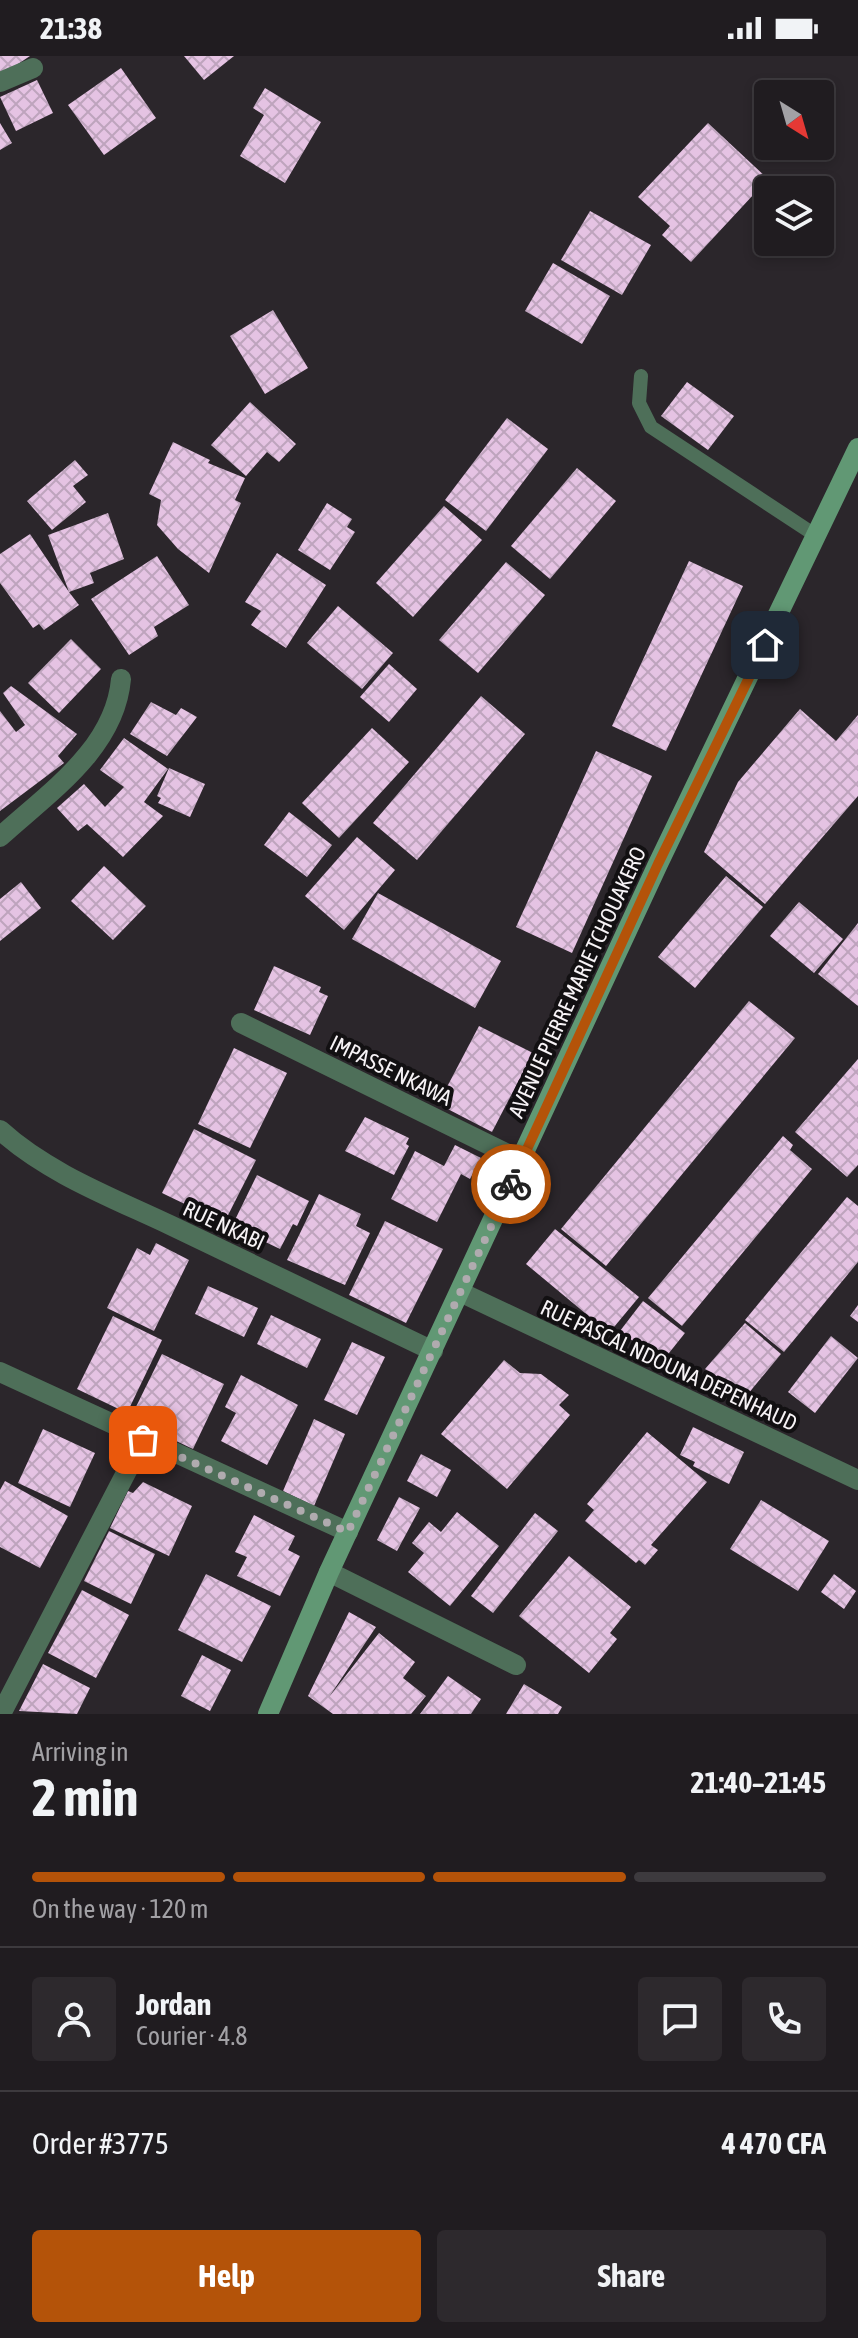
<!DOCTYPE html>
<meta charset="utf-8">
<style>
body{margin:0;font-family:"Asap Condensed",sans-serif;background:#2d292d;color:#f1f3f6;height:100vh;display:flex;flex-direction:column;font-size:30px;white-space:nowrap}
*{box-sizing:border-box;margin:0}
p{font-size:26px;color:#a2a1a5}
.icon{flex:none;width:44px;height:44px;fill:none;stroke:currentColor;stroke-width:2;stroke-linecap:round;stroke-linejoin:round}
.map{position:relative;height:1658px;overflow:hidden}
.drawer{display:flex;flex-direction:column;background:#201c20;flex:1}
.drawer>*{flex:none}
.needle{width:52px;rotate:143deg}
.buttons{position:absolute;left:754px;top:24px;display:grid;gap:16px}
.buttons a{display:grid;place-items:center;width:80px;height:80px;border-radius:8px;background:#201c20;box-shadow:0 4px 12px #0003,0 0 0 2px #3d3a3e;font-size:40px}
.pin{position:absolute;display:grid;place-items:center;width:68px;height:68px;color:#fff;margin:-34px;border-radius:16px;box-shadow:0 4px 12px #0006}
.courier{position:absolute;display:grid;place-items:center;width:80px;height:80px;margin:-40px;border:6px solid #b45309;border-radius:50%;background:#fff;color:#222;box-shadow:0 2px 10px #0007}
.headline em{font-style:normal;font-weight:700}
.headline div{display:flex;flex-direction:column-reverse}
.headline{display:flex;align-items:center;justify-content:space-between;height:136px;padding:0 32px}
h1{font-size:52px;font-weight:700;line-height:60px}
.bar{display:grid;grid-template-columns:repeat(4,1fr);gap:12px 8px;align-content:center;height:96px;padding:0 32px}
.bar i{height:10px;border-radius:6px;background:#3d3a3e}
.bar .current{background:#b45309}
.bar p{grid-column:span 4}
.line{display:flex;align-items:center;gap:20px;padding:0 32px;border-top:2px solid #3d3a3e}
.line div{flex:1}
.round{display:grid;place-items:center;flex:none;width:84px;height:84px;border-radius:8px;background:#2d292d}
.action{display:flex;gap:16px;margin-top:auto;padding:16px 32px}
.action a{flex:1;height:92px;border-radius:8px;background:#b45309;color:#fff;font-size:32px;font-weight:700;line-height:92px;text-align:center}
.action a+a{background:#2d292d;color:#f1f3f6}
.status{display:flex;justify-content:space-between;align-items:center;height:56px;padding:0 40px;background:#201c20;direction:ltr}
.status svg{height:22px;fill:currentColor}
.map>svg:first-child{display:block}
.building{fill:url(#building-cross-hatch)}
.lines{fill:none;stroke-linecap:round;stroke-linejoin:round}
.lane{stroke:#4e6f59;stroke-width:14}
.street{stroke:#4e6f59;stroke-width:20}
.secondary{stroke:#619874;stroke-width:20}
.done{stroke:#b0abaf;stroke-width:8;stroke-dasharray:0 14.4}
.route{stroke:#b45309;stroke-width:10}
.labels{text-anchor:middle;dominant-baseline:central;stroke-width:8;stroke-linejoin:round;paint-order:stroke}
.street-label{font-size:22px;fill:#f7f3f6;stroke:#121012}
</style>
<div class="status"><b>21:38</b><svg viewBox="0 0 49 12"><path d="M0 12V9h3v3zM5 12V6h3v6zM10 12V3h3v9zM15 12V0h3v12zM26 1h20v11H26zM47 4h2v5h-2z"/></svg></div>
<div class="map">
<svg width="858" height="1658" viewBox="0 0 858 1658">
<defs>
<pattern id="building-cross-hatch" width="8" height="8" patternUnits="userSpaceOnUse" patternTransform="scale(2)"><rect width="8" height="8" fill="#e5c3e3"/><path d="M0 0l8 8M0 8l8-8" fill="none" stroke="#bea4bd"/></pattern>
</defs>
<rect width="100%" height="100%" fill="#2b262b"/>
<g class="building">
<polygon points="0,0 30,0 0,20"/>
<polygon points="184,0 234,0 204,24"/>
<polygon points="121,12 156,62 104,99 68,49"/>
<polygon points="37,24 53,57 16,75 0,41"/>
<polygon points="265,32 321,66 285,127 240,100 264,59 253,52"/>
<polygon points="0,67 12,87 0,94"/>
<polygon points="708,67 768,123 691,206 662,179 670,170 638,141"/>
<polygon points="590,155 651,189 622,239 561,204"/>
<polygon points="553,207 610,240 582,288 525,255"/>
<polygon points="273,254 308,312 265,338 230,280"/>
<polygon points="687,326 734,360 708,394 661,360"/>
<polygon points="250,346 296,388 279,406 267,396 246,420 211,389"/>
<polygon points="507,362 548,393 486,475 445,444"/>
<polygon points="173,386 210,404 208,407 245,422 235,444 241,447 209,517 178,493 157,469 161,444 149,438"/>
<polygon points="75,404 88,419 73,430 86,446 52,474 27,445"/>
<polygon points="577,412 616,445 550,523 511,490"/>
<polygon points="327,447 352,463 347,471 355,476 330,514 298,494"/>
<polygon points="444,450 482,484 413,561 376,527"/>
<polygon points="108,457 124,503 90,517 94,527 69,536 79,549 44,574 39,568 33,572 0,527 0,498 30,478 69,536 48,479"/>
<polygon points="277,497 326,529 286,592 251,569 261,555 245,546"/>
<polygon points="157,500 189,549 154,571 158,580 129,599 91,543"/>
<polygon points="689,505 743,530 666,695 612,670"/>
<polygon points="506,506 545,539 478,617 439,584"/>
<polygon points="338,550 393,597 362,633 307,587"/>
<polygon points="71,583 101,613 59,657 28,627"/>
<polygon points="389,608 417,633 389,666 360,641"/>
<polygon points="11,630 77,678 58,700 64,707 0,755 0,655 16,676 25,669 3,637"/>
<polygon points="481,640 525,678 417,804 373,767"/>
<polygon points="151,646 176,659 181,652 197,661 167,700 130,678"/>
<polygon points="800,653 836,685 858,659 858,740 765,848 704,796 738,726"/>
<polygon points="372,672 409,706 339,782 302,747"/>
<polygon points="124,682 168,713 144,746 163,760 123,801 87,768 78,775 57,752 84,728 105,751 124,731 100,714"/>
<polygon points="596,695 652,720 572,897 516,871"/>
<polygon points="169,712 205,728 190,761 158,747 161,742 157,740"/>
<polygon points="289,756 332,789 307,821 264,789"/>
<polygon points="357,781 395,814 344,874 305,840"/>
<polygon points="104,810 146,850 113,884 71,845"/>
<polygon points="726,820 763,851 695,932 658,901"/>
<polygon points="21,826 41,852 0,885 0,843"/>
<polygon points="378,837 501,905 475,952 352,883"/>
<polygon points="799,846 843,883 814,917 770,880"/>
<polygon points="858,867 858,950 818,918"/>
<polygon points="274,910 321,931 319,936 328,940 310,979 254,954"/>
<polygon points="749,945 795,982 606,1210 561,1173"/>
<polygon points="479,970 533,997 492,1076 438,1048"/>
<polygon points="234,992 287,1017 250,1092 198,1068"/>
<polygon points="858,1003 858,1109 847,1121 795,1076"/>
<polygon points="365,1061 409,1082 406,1088 409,1090 394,1119 345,1095"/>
<polygon points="194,1073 256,1104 224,1167 162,1137"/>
<polygon points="783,1080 793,1089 790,1094 812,1113 682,1270 648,1242"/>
<polygon points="455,1089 481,1102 470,1123 461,1118 437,1166 391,1143 415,1095 444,1110"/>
<polygon points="257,1119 309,1145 297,1170 293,1168 280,1193 232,1170"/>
<polygon points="319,1138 361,1158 356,1170 370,1177 345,1229 287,1204"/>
<polygon points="847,1141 858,1150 858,1206 784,1296 745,1264"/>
<polygon points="385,1165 443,1193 406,1267 349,1239"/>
<polygon points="555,1173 639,1241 609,1277 526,1208"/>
<polygon points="156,1187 189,1204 154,1275 107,1252 137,1192 150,1199"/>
<polygon points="208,1230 258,1252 244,1281 195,1258"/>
<polygon points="643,1245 685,1277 661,1307 620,1275"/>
<polygon points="858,1249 858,1266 850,1260"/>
<polygon points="271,1259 321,1283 307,1312 257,1288"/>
<polygon points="113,1260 162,1284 127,1357 77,1333"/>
<polygon points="745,1267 781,1298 743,1344 705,1313"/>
<polygon points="831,1280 858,1302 815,1357 788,1336"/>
<polygon points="352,1286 385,1301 357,1359 324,1344"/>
<polygon points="162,1298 224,1328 193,1393 130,1363"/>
<polygon points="504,1304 520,1317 541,1318 569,1339 559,1349 570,1359 507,1433 441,1378"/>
<polygon points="241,1319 298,1349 267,1409 221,1385 236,1357 225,1351"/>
<polygon points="314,1363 345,1378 314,1450 283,1435"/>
<polygon points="693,1371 744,1396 729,1428 693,1410 695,1406 680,1399"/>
<polygon points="43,1373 95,1397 70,1451 18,1427"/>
<polygon points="647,1376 707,1426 651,1489 658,1494 645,1509 639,1504 636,1507 585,1465 594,1454 587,1448"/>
<polygon points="421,1398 451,1414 437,1441 407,1425"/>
<polygon points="5,1425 68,1460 40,1512 0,1491 0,1434"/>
<polygon points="143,1426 192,1450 169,1500 110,1472 128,1435 133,1437"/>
<polygon points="399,1441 420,1452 397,1495 377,1484"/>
<polygon points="761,1444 829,1485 798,1535 730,1493"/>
<polygon points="457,1456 499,1490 450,1550 408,1516 424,1497 412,1487 429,1466 441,1476"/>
<polygon points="535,1457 558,1475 493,1557 471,1540"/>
<polygon points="254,1459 295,1480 288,1494 300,1500 280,1540 237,1520 247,1501 235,1496"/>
<polygon points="109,1475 155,1498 131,1548 84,1525"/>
<polygon points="569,1500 631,1551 610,1577 617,1583 589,1617 519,1560"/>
<polygon points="206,1518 271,1550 242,1606 178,1574"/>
<polygon points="834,1518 856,1535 844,1553 821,1536"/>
<polygon points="82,1534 129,1559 96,1622 48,1597"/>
<polygon points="349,1556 376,1571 329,1641 379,1577 415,1606 403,1622 426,1640 411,1658 333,1658 308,1640"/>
<polygon points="202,1599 231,1614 210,1655 181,1640"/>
<polygon points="43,1608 90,1632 77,1658 19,1655"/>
<polygon points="448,1620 481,1643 471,1658 420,1658"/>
<polygon points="524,1628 562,1651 558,1658 506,1658"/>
</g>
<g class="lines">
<polyline class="lane" points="641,320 639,347 651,371 815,479"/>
<g class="street">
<polyline points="0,26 33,12"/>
<path d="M 0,781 C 48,737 115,693 121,623"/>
<polyline points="241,967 520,1104"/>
<path d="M 0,1074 C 47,1117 113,1142 170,1169 C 258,1211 345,1253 433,1295"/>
<polyline points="460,1236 858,1424"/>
<polyline points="0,1316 348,1476"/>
<polyline points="329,1516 516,1609"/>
<polyline points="1,1658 143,1384"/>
</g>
<polyline class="secondary" points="268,1658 329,1516 658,808 858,392"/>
</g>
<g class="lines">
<polyline class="done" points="143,1384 348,1476 511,1128"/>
<polyline class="route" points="511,1128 658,808 765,589"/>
</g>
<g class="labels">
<g class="street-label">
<text transform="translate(577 926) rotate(-65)">AVENUE PIERRE MARIE TCHOUAKERO</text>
<text transform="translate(391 1014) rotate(26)">IMPASSE NKAWA</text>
<text transform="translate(224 1169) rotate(25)">RUE NKABI</text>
<text transform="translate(669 1309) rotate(25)">RUE PASCAL NDOUNA DEPENHAUD</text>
</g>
</g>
</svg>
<div class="buttons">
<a><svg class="needle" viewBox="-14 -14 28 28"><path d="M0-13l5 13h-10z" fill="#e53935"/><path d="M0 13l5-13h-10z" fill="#a2a1a5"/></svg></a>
<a><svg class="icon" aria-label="layers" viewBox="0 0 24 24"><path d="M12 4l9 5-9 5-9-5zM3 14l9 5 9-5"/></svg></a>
</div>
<div class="pin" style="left:143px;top:1384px;background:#ea580c"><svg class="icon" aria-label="bag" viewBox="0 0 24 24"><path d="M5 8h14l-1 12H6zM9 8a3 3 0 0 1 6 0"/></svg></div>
<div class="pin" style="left:765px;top:589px;background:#1f2937"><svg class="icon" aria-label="home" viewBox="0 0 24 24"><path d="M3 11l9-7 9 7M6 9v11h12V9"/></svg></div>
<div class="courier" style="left:511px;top:1128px"><svg class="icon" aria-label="bike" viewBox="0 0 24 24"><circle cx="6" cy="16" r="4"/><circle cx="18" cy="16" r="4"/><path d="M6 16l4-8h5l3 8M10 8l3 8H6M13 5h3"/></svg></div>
</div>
<section class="drawer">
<div class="headline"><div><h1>2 min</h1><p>Arriving in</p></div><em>21:40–21:45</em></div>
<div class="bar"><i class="current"></i><i class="current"></i><i class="current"></i><i></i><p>On the way · 120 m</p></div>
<div class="line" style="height:144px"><a class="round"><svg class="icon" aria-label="person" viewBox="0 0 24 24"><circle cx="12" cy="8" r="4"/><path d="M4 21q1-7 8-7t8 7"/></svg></a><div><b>Jordan</b><p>Courier · 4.8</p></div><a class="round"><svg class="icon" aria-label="chat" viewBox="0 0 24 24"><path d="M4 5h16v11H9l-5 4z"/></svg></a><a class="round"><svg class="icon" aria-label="phone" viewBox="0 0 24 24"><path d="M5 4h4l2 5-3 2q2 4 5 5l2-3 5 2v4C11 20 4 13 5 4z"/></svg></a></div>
<div class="line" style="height:104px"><div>Order #3775</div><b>4 470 CFA</b></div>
<div class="action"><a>Help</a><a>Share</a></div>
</section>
